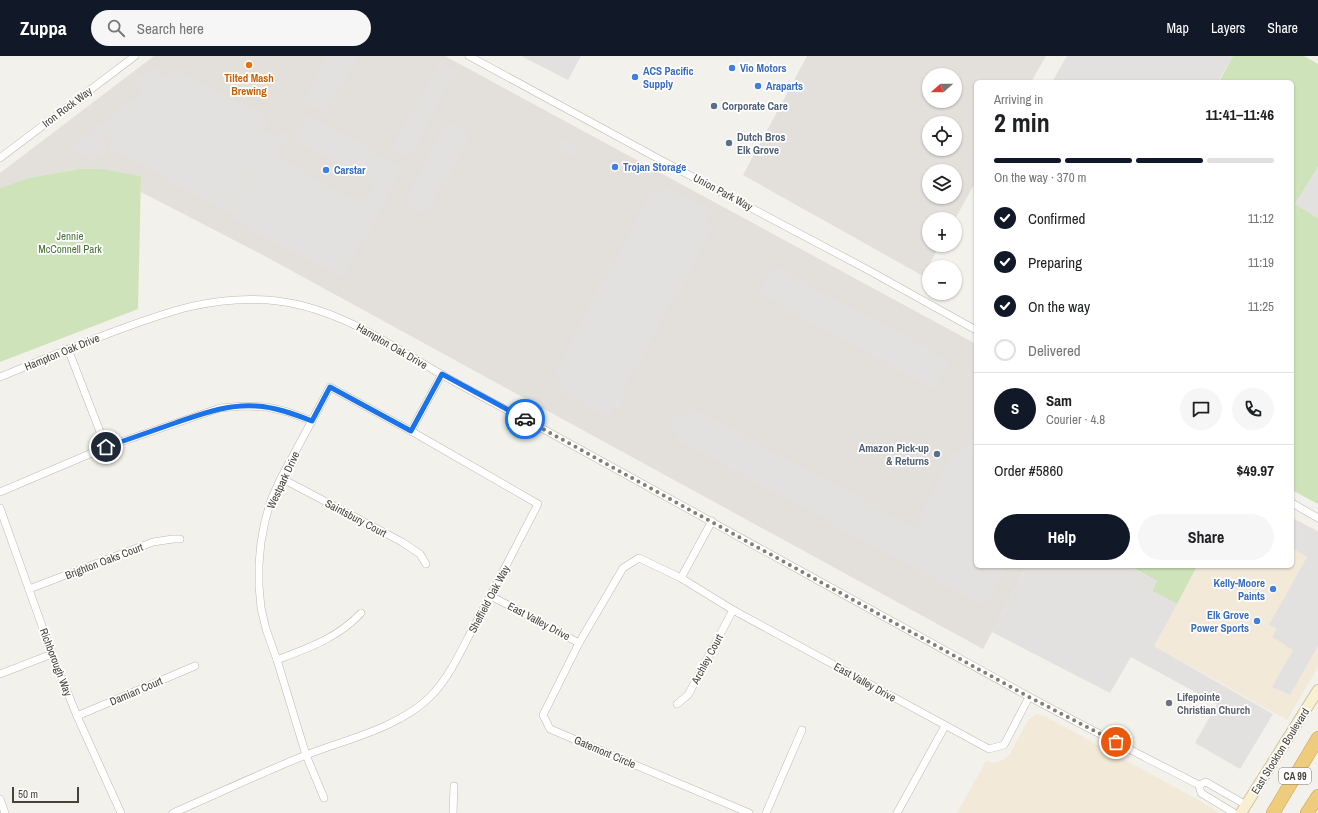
<!DOCTYPE html>
<meta charset="utf-8">
<style>
body{margin:0;font-family:"Archivo Narrow",sans-serif;background:#f6f6f6;color:#202124;height:100vh;display:flex;flex-direction:column;font-size:15px;white-space:nowrap}
*{box-sizing:border-box;margin:0}
p{font-size:13px;color:#757577}
.icon{flex:none;width:22px;height:22px;fill:none;stroke:currentColor;stroke-width:2;stroke-linecap:round;stroke-linejoin:round}
.map{position:relative;flex:1;overflow:hidden}
.details{position:absolute;left:974px;top:24px;width:320px;height:488px;display:flex;flex-direction:column;background:#fff;border-radius:6px;box-shadow:0 1px 3px #0004}
.details>*{flex:none}
.needle{width:26px;rotate:249deg}
.fabs{position:absolute;left:922px;top:12px;display:grid;gap:8px}
.fabs a{display:grid;place-items:center;width:40px;height:40px;border-radius:50%;background:#fff;box-shadow:0 1px 3px #0004;font-size:20px}
.scale{position:absolute;left:12px;bottom:10px;width:67px;box-sizing:border-box;padding-left:4px;border:2px solid #47423a;border-top:0;font-size:11px;line-height:14px;white-space:nowrap;color:#47423a;-webkit-text-stroke:3px #fff;paint-order:stroke}
.pin{position:absolute;display:grid;place-items:center;width:34px;height:34px;color:#fff;margin:-17px;border:2px solid #fff;border-radius:50%;box-shadow:0 1px 4px #0007}
.courier{position:absolute;display:grid;place-items:center;width:40px;height:40px;margin:-20px;border:3px solid #1a73e8;border-radius:50%;background:#fff;color:#222;box-shadow:0 1px 5px #0007}
.headline em{font-style:normal;font-weight:800}
.headline div{display:flex;flex-direction:column-reverse}
.headline{display:flex;align-items:center;justify-content:space-between;height:68px;padding:0 20px}
h1{font-size:26px;font-weight:800;line-height:30px}
.bar{display:grid;grid-template-columns:repeat(4,1fr);gap:6px 4px;align-content:center;height:48px;padding:0 20px}
.bar i{height:5px;border-radius:3px;background:#e0e0e0}
.bar .active{background:#111827}
.bar p{grid-column:span 4}
.line{display:flex;align-items:center;gap:10px;padding:0 20px;border-top:1px solid #e0e0e0}
.line div{flex:1}
.round{display:grid;place-items:center;flex:none;width:42px;height:42px;border-radius:21px;background:#f6f6f6}
ol{padding:0 20px;list-style:none}
li{display:flex;align-items:center;gap:12px;height:44px}
li p{margin-inline-start:auto}
li .icon{padding:4px;border-radius:50%;background:#111827;color:#fff;stroke-width:4}
li:last-child{color:#757577}
li i{width:22px;height:22px;border:2px solid #e0e0e0;border-radius:50%}
.button{display:flex;gap:8px;margin-top:auto;padding:8px 20px}
.button a{flex:1;height:46px;border-radius:24px;background:#111827;color:#fff;font-size:16px;font-weight:800;line-height:46px;text-align:center}
.button a+a{background:#f6f6f6;color:#202124}
header{display:flex;align-items:center;gap:24px;box-sizing:border-box;height:56px;padding:0 20px;background:#111827;color:#fff}
header strong{font-size:19px}
nav{display:flex;gap:22px;margin-inline-start:auto;font-size:14px}
.search{width:280px;height:36px;background:#f6f6f6;display:flex;align-items:center;gap:10px;box-sizing:border-box;padding:0 14px;border-radius:22px;color:#757577;font-size:15px}
.map>svg:first-child{display:block}
.commercial{fill:#f2e9d9}
.industrial{fill:#e3e0dc;fill-rule:evenodd}
.green{fill:#cee3b9}
.parking{fill:#e3e1df}
.lines{fill:none;stroke-linecap:round;stroke-linejoin:round}
.street-casing{stroke:#beb9ae;stroke-width:8}
.secondary-casing{stroke:#cdc4a0;stroke-width:12}
.highway-casing{stroke:#cba24d;stroke-width:14}
.street{stroke:#fff;stroke-width:7}
.secondary{stroke:#f8f0d0;stroke-width:10}
.highway{stroke:#edcc7d;stroke-width:13}
.done{stroke:#837f78;stroke-width:4;stroke-dasharray:0 7.2}
.route{stroke:#1a73e8;stroke-width:5}
.food-dot{fill:#e8710a;stroke:#fff;stroke-width:1.5}
.shop-dot{fill:#3f7fe0;stroke:#fff;stroke-width:1.5}
.service-dot{fill:#5c6f8a;stroke:#fff;stroke-width:1.5}
.worship-dot{fill:#6b7280;stroke:#fff;stroke-width:1.5}
.labels{text-anchor:middle;dominant-baseline:central;stroke-width:3.5;stroke-linejoin:round;paint-order:stroke}
.shield{fill:#fff;stroke:#7e7b75;stroke-width:1}
.shield-label{font-size:10px;font-weight:bold;fill:#47423a}
.shop-label{font-size:11px;font-weight:bold;fill:#366cbe;stroke:#fff;text-anchor:start}
.food-label{font-size:11px;font-weight:bold;fill:#c56008;stroke:#fff}
.service-label{font-size:11px;font-weight:bold;fill:#4e5e75;stroke:#fff;text-anchor:start}
.street-label{font-size:11px;fill:#47423a;stroke:#fff}
.park-label{font-size:11px;fill:#487233;stroke:#fff}
.worship-label{font-size:11px;font-weight:bold;fill:#5b616d;stroke:#fff;text-anchor:start}
</style>
<header>
<strong>Zuppa</strong>
<div class="search"><svg class="icon" aria-label="search" viewBox="0 0 24 24"><circle cx="10" cy="10" r="6"/><path d="M15 15l6 6"/></svg>Search here</div>
<nav><a>Map</a><a>Layers</a><a>Share</a></nav>
</header>
<div class="map">
<svg width="1318" height="757" viewBox="0 0 1318 757">
<rect width="100%" height="100%" fill="#f3f1eb"/>
<g class="commercial">
<polygon points="1292,461 1318,475 1318,611 1287,664 1154,590 1197,510 1292,510"/>
<polygon points="1037,658 1044,660 1100,690 1115,700 1118,700 1213,752 1218,757 957,757 986,705 994,707 1005,703 1010,698 1028,664"/>
</g>
<g class="industrial">
<polygon points="154,0 445,0 976,288 976,510 1027,510 983,593 261,198 141,136 141,120 80,113 28,122 0,132 0,117"/>
<path d="M 807,0 L 1046,0 L 1031,26 L 976,26 L 976,125 L 955,163 L 929,163 L 929,189 L 940,189 L 923,220 L 743,119 ZM 929,19 L 955,19 L 955,45 L 929,45 ZM 929,67 L 955,67 L 955,93 L 929,93 ZM 929,115 L 955,115 L 955,141 L 929,141 Z"/>
</g>
<g class="green">
<polygon points="1233,0 1304,0 1318,8 1318,111 1295,148 1318,162 1318,448 1292,434 1292,26 1219,26"/>
<polygon points="80,113 101,113 141,120 138,253 0,306 0,132 28,122"/>
<polygon points="1130,510 1197,510 1177,548 1152,535 1157,525"/>
</g>
<g class="parking">
<polygon points="328,0 358,0 327,56 304,44"/>
<polygon points="523,0 581,0 568,24 523,1"/>
<polygon points="1067,0 1233,0 1218,26 1052,26"/>
<polygon points="441,5 456,16 409,102 391,92"/>
<polygon points="155,11 163,22 169,20 173,11 269,63 264,72 273,78 232,153 226,156 109,91 114,83 113,81 108,81 101,85 107,93 93,105 87,97 79,102 71,91 142,36 135,25"/>
<polygon points="308,59 403,112 343,222 230,162 277,74 288,80 277,101 364,149 375,127 294,83"/>
<polygon points="447,66 470,79 427,159 403,146"/>
<polygon points="562,83 581,95 576,103 557,93"/>
<polygon points="1318,111 1318,162 1295,148"/>
<polygon points="669,130 712,155 707,164 713,168 709,180 623,335 621,355 615,352 609,362 558,334 563,323 554,317 652,134 663,139"/>
<polygon points="775,211 949,304 934,333 758,237"/>
<polygon points="690,351 914,471 954,396 960,400 976,370 976,510 1007,510 984,550 674,382 678,375 669,370 676,358 684,361"/>
<polygon points="1292,462 1318,476 1318,590 1290,639 1272,631 1293,594 1272,581 1277,572 1269,569 1307,501 1292,492"/>
<polygon points="1027,510 1129,510 1157,525 1152,535 1177,548 1154,590 1273,658 1240,713 1195,687 1217,648 1131,601 1110,637 992,576"/>
</g>
<g class="lines">
<defs>
<g id="street">
<polyline points="469,0 659,103 870,215 976,274"/>
<polyline points="0,102 135,0"/>
<polyline points="68,293 106,391"/>
<path d="M 0,321 C 39,305 78,289 118,274 C 170,255 212,240 268,244 C 333,249 384,285 439,317 C 474,337 509,355 545,374 C 706,462 865,551 1026,639 C 1083,670 1141,699 1199,729 L 1206,726 L 1246,749"/>
<polyline points="411,375 442,318"/>
<polyline points="281,422 402,486 420,498 426,508"/>
<polyline points="0,436 106,391 220,352 244,350 267,351 288,356 312,365"/>
<polyline points="1292,447 1318,462"/>
<polyline points="0,452 52,598 77,660 121,757"/>
<polyline points="681,522 712,465"/>
<polyline points="29,533 153,486 173,483 180,483"/>
<polyline points="491,540 579,587"/>
<path d="M 277,604 C 308,592 338,582 361,557"/>
<polyline points="0,618 52,598"/>
<polyline points="677,648 688,639 733,554"/>
<polyline points="77,660 195,610"/>
<polyline points="1199,729 1201,737 1234,757"/>
<polyline points="0,743 5,757"/>
<path d="M 173,757 C 217,738 261,717 306,699 C 347,683 399,672 431,640 C 449,621 460,597 472,574 C 495,532 516,490 538,448 L 411,375 L 330,331 L 281,422 L 271,444 L 265,465 L 261,486 L 259,508 L 259,530 L 261,552 L 266,573 L 277,604 L 306,699 L 324,742"/>
<polyline points="453,757 454,730"/>
<polyline points="749,757 550,673 543,659 579,587 623,512 639,502 681,522 733,554 989,693 1004,689 1029,641"/>
<polyline points="766,757 802,674"/>
<polyline points="897,757 945,670"/>
</g>
<polyline id="secondary" points="1241,757 1318,634"/>
<g id="highway">
<polyline points="1273,757 1318,682"/>
<polyline points="1307,757 1318,740"/>
</g>
</defs>
<use href="#street" class="street-casing"/>
<use href="#secondary" class="secondary-casing"/>
<use href="#highway" class="highway-casing"/>
<use href="#street" class="street"/>
<use href="#secondary" class="secondary"/>
<use href="#highway" class="highway"/>
</g>
<g class="lines">
<polyline class="done" points="525,363 1029,641 1116,686"/>
<path class="route" d="M 106,391 C 129,383 152,375 175,367 C 202,358 227,348 256,350 C 275,351 294,358 312,365 L 330,331 L 411,375 L 442,318 L 525,363"/>
</g>
<circle class="food-dot" cx="249" cy="9" r="4"/>
<g class="shop-dot">
<circle cx="732" cy="12" r="4"/>
<circle cx="635" cy="21" r="4"/>
<circle cx="758" cy="30" r="4"/>
<circle cx="615" cy="111" r="4"/>
<circle cx="326" cy="114" r="4"/>
<circle cx="1273" cy="533" r="4"/>
<circle cx="1257" cy="565" r="4"/>
</g>
<g class="service-dot">
<circle cx="714" cy="50" r="4"/>
<circle cx="729" cy="87" r="4"/>
<circle cx="937" cy="398" r="4"/>
</g>
<circle class="worship-dot" cx="1169" cy="647" r="4"/>
<g class="labels">
<rect class="shield" x="1279" y="712" width="32" height="16" rx="3"/>
<g class="shield-label">
<text x="1295" y="720">CA 99</text>
</g>
<g class="shop-label">
<text x="740" y="12">Vio Motors</text>
<text x="643" y="15">ACS Pacific<tspan x="643" dy="13">Supply</tspan></text>
<text x="766" y="30">Araparts</text>
<text x="623" y="111">Trojan Storage</text>
<text x="334" y="114">Carstar</text>
<text x="1265" y="527" text-anchor="end">Kelly-Moore<tspan x="1265" dy="13">Paints</tspan></text>
<text x="1249" y="559" text-anchor="end">Elk Grove<tspan x="1249" dy="13">Power Sports</tspan></text>
</g>
<g class="food-label">
<text x="249" y="22">Tilted Mash<tspan x="249" dy="13">Brewing</tspan></text>
</g>
<g class="service-label">
<text x="722" y="50">Corporate Care</text>
<text x="737" y="81">Dutch Bros<tspan x="737" dy="13">Elk Grove</tspan></text>
<text x="929" y="392" text-anchor="end">Amazon Pick-up<tspan x="929" dy="13">&amp; Returns</tspan></text>
</g>
<g class="street-label">
<text transform="translate(67 51) rotate(-37)">Iron Rock Way</text>
<text transform="translate(723 136) rotate(28)">Union Park Way</text>
<text transform="translate(392 290) rotate(30)">Hampton Oak Drive</text>
<text transform="translate(62 296) rotate(-22)">Hampton Oak Drive</text>
<text transform="translate(283 424) rotate(-65)">Westpark Drive</text>
<text transform="translate(356 462) rotate(28)">Saintsbury Court</text>
<text transform="translate(104 505) rotate(-21)">Brighton Oaks Court</text>
<text transform="translate(489 543) rotate(-62)">Sheffield Oak Way</text>
<text transform="translate(539 565) rotate(28)">East Valley Drive</text>
<text transform="translate(707 603) rotate(-62)">Archley Court</text>
<text transform="translate(56 606) rotate(69)">Richborough Way</text>
<text transform="translate(865 626) rotate(29)">East Valley Drive</text>
<text transform="translate(136 635) rotate(-23)">Damian Court</text>
<text transform="translate(1280 695) rotate(-58)">East Stockton Boulevard</text>
<text transform="translate(605 696) rotate(23)">Gatemont Circle</text>
</g>
<g class="park-label">
<text x="70" y="180">Jennie<tspan x="70" dy="13">McConnell Park</tspan></text>
</g>
<g class="worship-label">
<text x="1177" y="641">Lifepointe<tspan x="1177" dy="13">Christian Church</tspan></text>
</g>
</g>
</svg>
<div class="fabs">
<a><svg class="needle" viewBox="-14 -14 28 28"><path d="M0-13l5 13h-10z" fill="#e53935"/><path d="M0 13l5-13h-10z" fill="#757577"/></svg></a>
<a><svg class="icon" aria-label="locate" viewBox="0 0 24 24"><circle cx="12" cy="12" r="6"/><path d="M12 2v4M12 18v4M2 12h4M18 12h4"/></svg></a>
<a><svg class="icon" aria-label="layers" viewBox="0 0 24 24"><path d="M12 4l9 5-9 5-9-5zM3 14l9 5 9-5"/></svg></a>
<a>+</a>
<a>−</a>
</div>
<div class="scale">50 m</div>
<div class="pin" style="left:1116px;top:686px;background:#ea580c"><svg class="icon" aria-label="bag" viewBox="0 0 24 24"><path d="M5 8h14l-1 12H6zM9 8a3 3 0 0 1 6 0"/></svg></div>
<div class="pin" style="left:106px;top:391px;background:#1f2937"><svg class="icon" aria-label="home" viewBox="0 0 24 24"><path d="M3 11l9-7 9 7M6 9v11h12V9"/></svg></div>
<div class="courier" style="left:525px;top:363px"><svg class="icon" aria-label="car" viewBox="0 0 24 24"><path d="M5 17H2v-5l4-1 3-4h7l3 4 3 1v5h-3M9 17h6M6 11h13"/><circle cx="7" cy="17" r="2"/><circle cx="17" cy="17" r="2"/></svg></div>
<section class="details">
<div class="headline"><div><h1>2 min</h1><p>Arriving in</p></div><em>11:41–11:46</em></div>
<div class="bar"><i class="active"></i><i class="active"></i><i class="active"></i><i></i><p>On the way · 370 m</p></div>
<ol>
<li><svg class="icon" aria-label="check" viewBox="0 0 24 24"><path d="M5 12l5 5 9-10"/></svg>Confirmed<p>11:12</p></li>
<li><svg class="icon" aria-label="check" viewBox="0 0 24 24"><path d="M5 12l5 5 9-10"/></svg>Preparing<p>11:19</p></li>
<li><svg class="icon" aria-label="check" viewBox="0 0 24 24"><path d="M5 12l5 5 9-10"/></svg>On the way<p>11:25</p></li>
<li><i></i>Delivered</li>
</ol>
<div class="line" style="height:72px"><b class="round" style="background:#111827;color:#fff">S</b><div><b>Sam</b><p>Courier · 4.8</p></div><a class="round"><svg class="icon" aria-label="chat" viewBox="0 0 24 24"><path d="M4 5h16v11H9l-5 4z"/></svg></a><a class="round"><svg class="icon" aria-label="phone" viewBox="0 0 24 24"><path d="M5 4h4l2 5-3 2q2 4 5 5l2-3 5 2v4C11 20 4 13 5 4z"/></svg></a></div>
<div class="line" style="height:52px"><div>Order #5860</div><b>$49.97</b></div>
<div class="button"><a>Help</a><a>Share</a></div>
</section>
</div>
